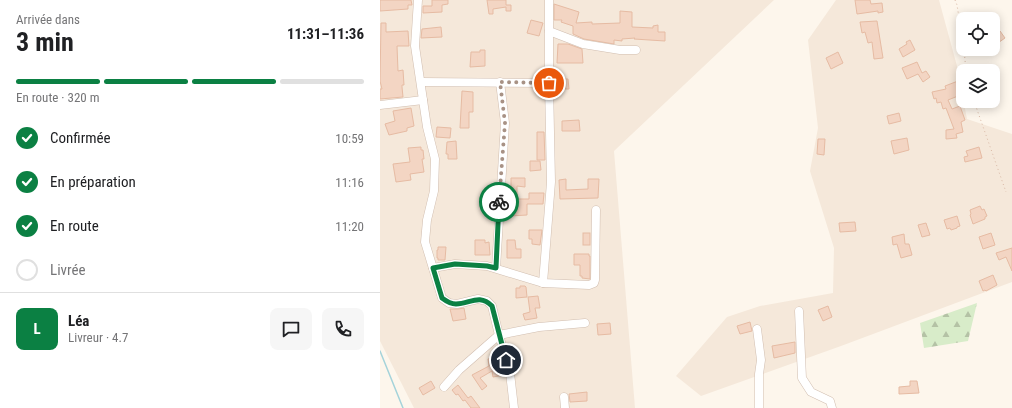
<!DOCTYPE html>
<html lang="fr">
<meta charset="utf-8">
<style>
body{margin:0;font-family:"Roboto Condensed",sans-serif;background:#f6f6f6;color:#202124;height:100vh;display:flex;flex-direction:column;font-size:15px;white-space:nowrap}
*{box-sizing:border-box;margin:0}
p{font-size:13px;color:#757577}
.icon{flex:none;width:22px;height:22px;fill:none;stroke:currentColor;stroke-width:2;stroke-linecap:round;stroke-linejoin:round}
.map{position:relative;flex:1;overflow:hidden}
.panel{display:flex;flex-direction:column;background:#fff;width:380px}
.panel>*{flex:none}
.tools{position:absolute;left:576px;top:12px;display:grid;gap:8px}
.tools a{display:grid;place-items:center;width:44px;height:44px;border-radius:8px;background:#fff;box-shadow:0 2px 10px #0003;font-size:20px}
.pin{position:absolute;display:grid;place-items:center;width:34px;height:34px;color:#fff;margin:-17px;border:2px solid #fff;border-radius:50%;box-shadow:0 1px 4px #0007}
.courier{position:absolute;display:grid;place-items:center;width:40px;height:40px;margin:-20px;border:3px solid #0b8043;border-radius:50%;background:#fff;color:#222;box-shadow:0 1px 5px #0007}
.summary em{font-style:normal;font-weight:700}
.summary div{display:flex;flex-direction:column-reverse}
.summary{display:flex;align-items:center;justify-content:space-between;height:68px;padding:0 16px}
h1{font-size:26px;font-weight:700;line-height:30px}
.bar{display:grid;grid-template-columns:repeat(4,1fr);gap:6px 4px;align-content:center;height:48px;padding:0 16px}
.bar i{height:5px;border-radius:3px;background:#e0e0e0}
.bar .on{background:#0b8043}
.bar p{grid-column:span 4}
.line{display:flex;align-items:center;gap:10px;padding:0 16px;border-top:1px solid #e0e0e0}
.line div{flex:1}
.round{display:grid;place-items:center;flex:none;width:42px;height:42px;border-radius:8px;background:#f6f6f6}
ol{padding:0 16px;list-style:none}
li{display:flex;align-items:center;gap:12px;height:44px}
li p{margin-inline-start:auto}
li .icon{padding:4px;border-radius:50%;background:#0b8043;color:#fff;stroke-width:4}
li:last-child{color:#757577}
li i{width:22px;height:22px;border:2px solid #e0e0e0;border-radius:50%}
main{display:flex;flex:1;min-height:0}
.map>svg:first-child{display:block}
.residential{fill:#f5e8da}
.forest{fill:url(#forest-firs)}
.lines{fill:none;stroke-linecap:round;stroke-linejoin:round}
.stream{stroke:#a5d3da;stroke-width:1.5}
.building{fill:#f3d5c3;stroke:#e6bba3}
.minor-casing{stroke:#d1beb0;stroke-width:9}
.path{stroke:#d9b8a5;stroke-width:1;stroke-dasharray:1 3;stroke-linecap:butt}
.minor{stroke:#fff;stroke-width:8}
.done{stroke:#a89285;stroke-width:4;stroke-dasharray:0 7.2}
.route{stroke:#0b8043;stroke-width:5}
</style>
<main>
<section class="panel">
<div class="summary"><div><h1>3 min</h1><p>Arrivée dans</p></div><em>11:31–11:36</em></div>
<div class="bar"><i class="on"></i><i class="on"></i><i class="on"></i><i></i><p>En route · 320 m</p></div>
<ol>
<li><svg class="icon" aria-label="check" viewBox="0 0 24 24"><path d="M5 12l5 5 9-10"/></svg>Confirmée<p>10:59</p></li>
<li><svg class="icon" aria-label="check" viewBox="0 0 24 24"><path d="M5 12l5 5 9-10"/></svg>En préparation<p>11:16</p></li>
<li><svg class="icon" aria-label="check" viewBox="0 0 24 24"><path d="M5 12l5 5 9-10"/></svg>En route<p>11:20</p></li>
<li><i></i>Livrée</li>
</ol>
<div class="line" style="height:72px"><b class="round" style="background:#0b8043;color:#fff">L</b><div><b>Léa</b><p>Livreur · 4.7</p></div><a class="round"><svg class="icon" aria-label="chat" viewBox="0 0 24 24"><path d="M4 5h16v11H9l-5 4z"/></svg></a><a class="round"><svg class="icon" aria-label="phone" viewBox="0 0 24 24"><path d="M5 4h4l2 5-3 2q2 4 5 5l2-3 5 2v4C11 20 4 13 5 4z"/></svg></a></div>
</section>
<div class="map">
<svg width="632" height="408" viewBox="0 0 632 408">
<defs>
<pattern id="forest-firs" width="22" height="20" patternUnits="userSpaceOnUse"><rect width="22" height="20" fill="#d8ecc9"/><path d="M5 1l3.5 6h-7zM16 11l3.5 6h-7z" fill="#b4c2a5"/></pattern>
</defs>
<rect width="100%" height="100%" fill="#fdf6ec"/>
<g class="residential">
<polygon points="0,0 394,0 234,151 255,408 34,408 0,341"/>
<polygon points="456,0 559,0 577,66 587,119 632,134 632,282 461,346 321,396 296,376 347,317 380,306 453,293 454,248 430,171 438,128 428,40"/>
</g>
<polygon class="forest" points="597,303 588,341 544,348 540,323"/>
<g class="lines">
<polyline class="stream" points="0,351 23,408"/>
</g>
<g class="building">
<polygon points="0,0 31,0 32,5 28,5 28,9 0,11"/>
<polygon points="52,0 68,0 68,4 62,5 62,12 43,13 43,6 52,6"/>
<polygon points="107,0 126,0 126,5 131,5 131,11 126,11 126,7 113,9 113,14 109,14"/>
<polygon points="475,0 490,0 491,4 502,3 503,12 498,13 498,11 477,14"/>
<polygon points="174,4 199,12 196,23 212,22 212,24 240,23 240,11 252,12 252,27 273,28 273,26 278,25 278,32 285,32 285,41 254,39 255,38 242,39 242,41 234,40 234,44 204,39 193,34 193,26 181,22 182,20 174,20"/>
<polygon points="151,20 163,23 159,36 147,33"/>
<polygon points="497,21 503,58 494,59 492,42 488,43 485,32 482,33 480,22"/>
<polygon points="1,23 6,23 6,32 28,31 29,46 17,46 18,71 23,70 24,85 22,85 22,87 23,97 0,99 0,89 2,89 0,81"/>
<polygon points="61,27 62,37 41,38 42,29"/>
<polygon points="620,31 625,38 615,45 613,42 613,37"/>
<polygon points="530,40 535,50 523,57 519,49 527,44 526,42"/>
<polygon points="178,44 188,44 202,49 203,63 177,63"/>
<polygon points="100,50 105,50 105,66 90,67 91,52 100,52"/>
<polygon points="458,52 463,63 451,69 446,58"/>
<polygon points="537,62 542,73 546,71 550,77 543,82 538,74 527,79 522,68"/>
<polygon points="179,79 188,79 189,89 179,89"/>
<polygon points="578,81 583,94 568,100 572,109 580,106 585,120 581,122 583,132 576,134 577,138 566,139 566,130 574,129 566,108 563,109 561,102 557,103 556,98 554,99 552,92 566,89 565,86"/>
<polygon points="82,91 93,92 93,112 89,112 89,128 80,128"/>
<polygon points="31,108 34,126 27,128 27,131 9,135 5,124 15,121 13,111"/>
<polygon points="519,113 521,121 509,124 507,116"/>
<polygon points="199,120 200,131 182,131 182,121"/>
<polygon points="57,127 71,128 70,138 56,137"/>
<polygon points="157,132 164,132 165,160 157,160"/>
<polygon points="527,138 529,150 514,154 511,141"/>
<polygon points="438,139 445,139 444,155 437,154"/>
<polygon points="76,141 77,159 68,159 68,154 66,154 67,142"/>
<polygon points="41,147 41,150 43,150 44,159 42,159 44,172 30,174 31,180 16,182 13,164 30,162 28,148"/>
<polygon points="599,147 602,158 585,162 584,157 588,156 586,151"/>
<polygon points="150,161 160,161 161,170 150,171"/>
<polygon points="131,178 145,178 145,187 137,186 137,199 149,199 149,193 164,193 163,204 147,204 147,215 129,216 129,194 131,190"/>
<polygon points="186,179 186,190 208,189 208,179 219,179 218,198 180,199 179,180"/>
<polygon points="600,206 602,210 604,209 607,216 605,217 605,219 593,224 590,215 591,214 590,210"/>
<polygon points="577,216 580,226 577,227 577,228 571,230 570,228 567,229 564,220"/>
<polygon points="475,222 476,231 460,232 459,223"/>
<polygon points="546,223 550,235 542,237 538,225"/>
<polygon points="149,230 162,230 160,245 152,244 152,239 149,239"/>
<rect x="203" y="233" width="7" height="12"/>
<polygon points="611,233 615,245 603,249 599,237"/>
<polygon points="524,234 525,244 529,244 532,255 521,258 517,244 513,245 512,237"/>
<polygon points="95,240 105,240 105,243 109,242 110,255 95,255"/>
<polygon points="127,240 135,240 136,249 141,249 141,258 127,258"/>
<polygon points="58,247 66,247 65,260 58,260 58,258 57,258 57,250 58,250"/>
<polygon points="632,248 632,271 626,257 619,260 616,253"/>
<polygon points="194,254 209,254 209,256 210,256 210,279 202,278 202,276 200,276 200,265 194,265"/>
<polygon points="613,275 617,285 606,291 605,290 603,291 599,281"/>
<polygon points="140,286 145,286 146,287 147,297 136,298 136,288 140,288"/>
<polygon points="158,296 160,308 155,308 157,318 145,320 143,314 150,312 148,297"/>
<polygon points="448,306 452,317 443,321 438,310"/>
<polygon points="84,308 86,319 73,321 70,309 78,309"/>
<polygon points="370,322 372,331 360,334 357,326"/>
<polygon points="230,323 231,334 218,335 217,324"/>
<polygon points="415,342 415,353 394,358 392,346"/>
<polygon points="112,358 113,365 121,364 124,375 113,377 112,371 100,378 107,386 102,390 92,375 109,366 108,359"/>
<polygon points="51,381 55,388 43,395 39,388"/>
<polygon points="530,381 537,381 539,393 519,394 519,387 530,386"/>
<polygon points="78,385 88,398 91,396 100,408 91,408 85,400 83,401 78,394 76,395 72,390"/>
<polygon points="207,392 207,401 190,402 189,394"/>
</g>
<g class="lines">
<defs>
<g id="minor">
<polyline points="38,0 35,46 47,127 55,159 54,191 47,220 45,242 62,298 69,303 77,304 98,299 107,301 112,306 119,335 130,373 134,408"/>
<polyline points="169,31 203,44 240,50 256,50"/>
<polyline points="41,82 169,83"/>
<polyline points="0,105 43,100"/>
<polyline points="53,268 75,264 107,266 163,283 209,285 214,283 215,280 216,210"/>
<polyline points="116,268 125,123 120,82"/>
<polyline points="163,283 171,182 169,83 169,0"/>
<polyline points="419,311 422,378 431,392 450,401 452,408"/>
<polyline points="377,329 381,360 379,374 379,408"/>
<polyline points="64,387 79,370 119,335 159,327 205,323"/>
<polyline points="184,397 185,408"/>
</g>
</defs>
<use href="#minor" class="minor-casing"/>
<g class="path">
<polyline points="575,0 577,5 583,42"/>
<polyline points="584,49 586,71"/>
<polyline points="594,101 626,192"/>
</g>
<use href="#minor" class="minor"/>
</g>
<g class="lines">
<polyline class="done" points="119,202 125,123 120,82 169,83"/>
<path class="route" d="M 119,202 L 116,268 L 107,266 L 75,264 L 53,268 L 62,298 C 66,301 70,304 76,304 C 90,304 99,293 112,306 L 126,360"/>
</g>
</svg>
<div class="tools">
<a><svg class="icon" aria-label="locate" viewBox="0 0 24 24"><circle cx="12" cy="12" r="6"/><path d="M12 2v4M12 18v4M2 12h4M18 12h4"/></svg></a>
<a><svg class="icon" aria-label="layers" viewBox="0 0 24 24"><path d="M12 4l9 5-9 5-9-5zM3 14l9 5 9-5"/></svg></a>
</div>
<div class="pin" style="left:169px;top:83px;background:#ea580c"><svg class="icon" aria-label="bag" viewBox="0 0 24 24"><path d="M5 8h14l-1 12H6zM9 8a3 3 0 0 1 6 0"/></svg></div>
<div class="pin" style="left:126px;top:360px;background:#1f2937"><svg class="icon" aria-label="home" viewBox="0 0 24 24"><path d="M3 11l9-7 9 7M6 9v11h12V9"/></svg></div>
<div class="courier" style="left:119px;top:202px"><svg class="icon" aria-label="bike" viewBox="0 0 24 24"><circle cx="6" cy="16" r="4"/><circle cx="18" cy="16" r="4"/><path d="M6 16l4-8h5l3 8M10 8l3 8H6M13 5h3"/></svg></div>
</div>
</main>
